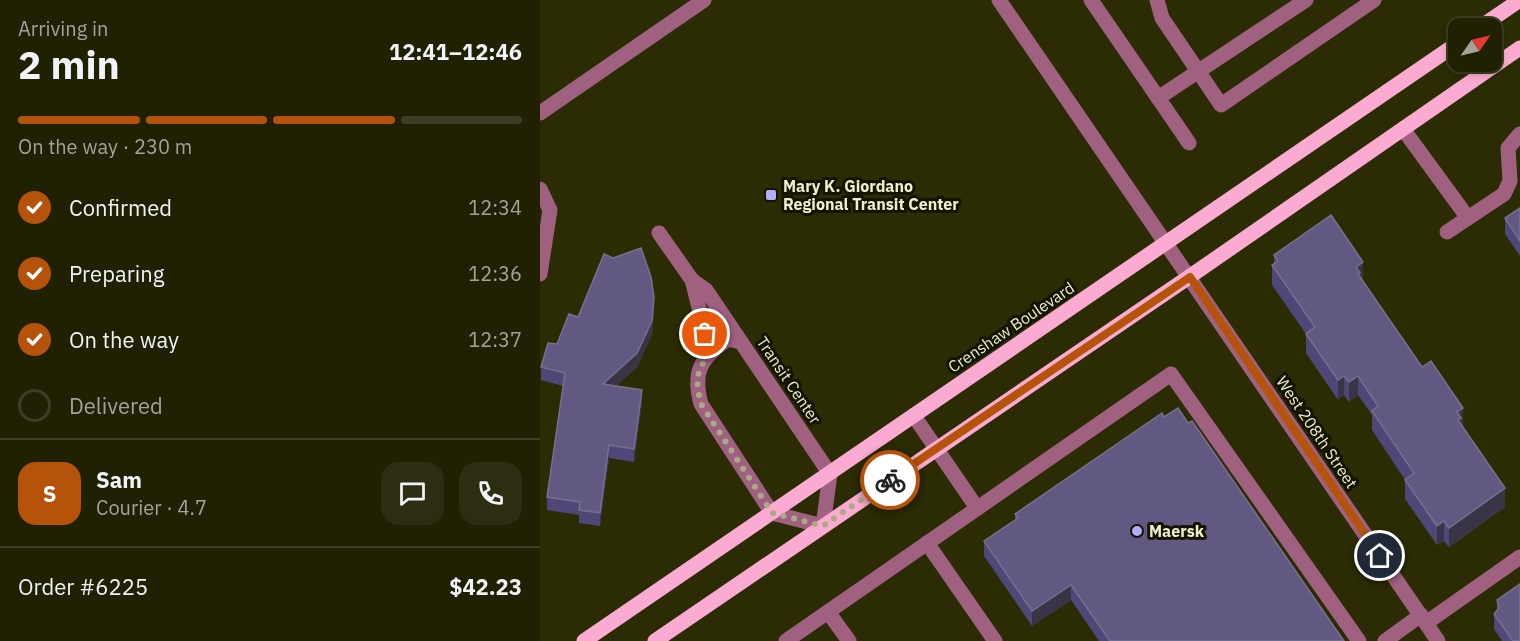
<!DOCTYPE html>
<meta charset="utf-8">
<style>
body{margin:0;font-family:"IBM Plex Sans",sans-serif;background:#2d2d12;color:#f1f3f6;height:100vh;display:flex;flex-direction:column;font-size:22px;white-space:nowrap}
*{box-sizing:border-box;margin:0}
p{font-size:20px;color:#a2a39a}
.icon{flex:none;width:33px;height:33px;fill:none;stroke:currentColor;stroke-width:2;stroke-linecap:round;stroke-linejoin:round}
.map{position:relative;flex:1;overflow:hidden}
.sheet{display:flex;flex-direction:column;background:#202003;width:540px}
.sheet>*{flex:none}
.needle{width:39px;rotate:56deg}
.controls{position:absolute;left:908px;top:18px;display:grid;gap:12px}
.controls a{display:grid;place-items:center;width:54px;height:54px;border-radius:12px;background:#202003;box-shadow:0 3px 9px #0003,0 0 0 2px #3d3e25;font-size:30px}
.pin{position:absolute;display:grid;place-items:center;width:51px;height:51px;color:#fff;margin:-26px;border:3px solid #fff;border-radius:50%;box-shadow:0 2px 6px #0007}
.courier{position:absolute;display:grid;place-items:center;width:60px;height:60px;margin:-30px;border:4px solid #b45309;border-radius:50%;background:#fff;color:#222;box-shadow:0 2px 8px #0007}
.overview em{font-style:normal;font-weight:700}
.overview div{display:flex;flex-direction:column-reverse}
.overview{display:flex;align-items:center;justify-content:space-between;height:102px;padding:0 18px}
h1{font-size:39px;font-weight:700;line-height:45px}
.bar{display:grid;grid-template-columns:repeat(4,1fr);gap:9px 6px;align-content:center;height:72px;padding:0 18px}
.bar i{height:8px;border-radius:4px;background:#3d3e25}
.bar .current{background:#b45309}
.bar p{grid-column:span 4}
.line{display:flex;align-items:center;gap:15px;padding:0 18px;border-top:2px solid #3d3e25}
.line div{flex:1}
.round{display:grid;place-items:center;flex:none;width:63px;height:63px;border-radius:18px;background:#2d2d12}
ol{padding:0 18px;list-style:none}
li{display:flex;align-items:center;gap:18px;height:66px}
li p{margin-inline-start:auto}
li .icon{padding:6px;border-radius:50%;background:#b45309;color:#fff;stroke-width:4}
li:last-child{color:#a2a39a}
li i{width:33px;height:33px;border:3px solid #3d3e25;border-radius:50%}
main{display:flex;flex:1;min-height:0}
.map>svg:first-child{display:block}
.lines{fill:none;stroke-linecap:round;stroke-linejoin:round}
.minor{stroke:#a06080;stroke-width:15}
.major{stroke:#fbabd1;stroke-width:15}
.wall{fill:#504779}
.shaded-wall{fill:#3a3447}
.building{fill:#615982;stroke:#77708d;stroke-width:1.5}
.done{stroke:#aaaa85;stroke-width:6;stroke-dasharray:0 10.8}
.route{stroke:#b45309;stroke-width:8}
.poi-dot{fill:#b5acf8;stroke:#141300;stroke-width:2}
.labels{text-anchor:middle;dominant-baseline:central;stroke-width:6;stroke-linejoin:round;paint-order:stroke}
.poi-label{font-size:16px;font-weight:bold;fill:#eeefcb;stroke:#141300;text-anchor:start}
.street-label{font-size:16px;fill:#eeefcb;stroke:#141300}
</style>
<main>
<section class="sheet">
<div class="overview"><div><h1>2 min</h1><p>Arriving in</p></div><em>12:41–12:46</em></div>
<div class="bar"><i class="current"></i><i class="current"></i><i class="current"></i><i></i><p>On the way · 230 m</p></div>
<ol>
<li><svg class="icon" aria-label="check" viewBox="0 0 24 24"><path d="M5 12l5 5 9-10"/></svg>Confirmed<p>12:34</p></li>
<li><svg class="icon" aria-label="check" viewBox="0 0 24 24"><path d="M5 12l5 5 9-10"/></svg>Preparing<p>12:36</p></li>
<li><svg class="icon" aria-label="check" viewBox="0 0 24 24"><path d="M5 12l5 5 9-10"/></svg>On the way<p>12:37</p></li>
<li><i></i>Delivered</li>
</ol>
<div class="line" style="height:108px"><b class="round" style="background:#b45309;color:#fff">S</b><div><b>Sam</b><p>Courier · 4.7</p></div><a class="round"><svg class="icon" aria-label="chat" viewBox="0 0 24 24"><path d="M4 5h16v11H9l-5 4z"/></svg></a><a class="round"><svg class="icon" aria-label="phone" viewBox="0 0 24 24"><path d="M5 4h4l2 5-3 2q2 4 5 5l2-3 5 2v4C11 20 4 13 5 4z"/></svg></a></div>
<div class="line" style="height:78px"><div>Order #6225</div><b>$42.23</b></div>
</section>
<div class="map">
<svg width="980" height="641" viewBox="0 0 980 641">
<rect width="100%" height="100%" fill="#2b2b04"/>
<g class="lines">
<g class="minor">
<polyline points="459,0 898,641"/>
<polyline points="551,0 649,143"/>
<polyline points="617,0 622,18 681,105 834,0"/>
<polyline points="618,98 766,0"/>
<polyline points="0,113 164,0"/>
<polyline points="863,129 928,218 907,232"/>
<polyline points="0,189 10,210 0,274"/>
<polyline points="928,218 964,194 970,181 968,148 980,134"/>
<polyline points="119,233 152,280 166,290 201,342"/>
<polyline points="152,280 170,352"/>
<path d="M 188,339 L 201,342 L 290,474 L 283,526 L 232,513 L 161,404 C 152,371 161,358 188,339 Z"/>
<polyline points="374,416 437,508"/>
<polyline points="387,543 455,641"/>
<polyline points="288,612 309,641"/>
<polyline points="886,623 980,557"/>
<polyline points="246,641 631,374 819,641"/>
<polyline points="845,641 881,615"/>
</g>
<g class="major">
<polyline points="939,28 980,0"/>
<polyline points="44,641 918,43"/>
<polyline points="115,641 649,277 980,48"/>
</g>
</g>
<g class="wall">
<polygon points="980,208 980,256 965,234 965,218"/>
<polygon points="734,255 823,281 923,427 965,507 909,547 904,541 897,545 865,499 865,480 832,430 832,415 818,395 809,402 804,395 798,400 766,353 766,334 732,285 732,265 734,263"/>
<polygon points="114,310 112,334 97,367 76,386 102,403 94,462 69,458 60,526 39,523 39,515 7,510 7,497 23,386 1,380 1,367 17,344 38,317"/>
<polygon points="475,514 804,641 559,641 531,600 492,626 444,556 444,541 475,520"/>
<polygon points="957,600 980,641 962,641 954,629 954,614 957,611"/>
</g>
<g class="shaded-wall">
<polygon points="823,262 823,281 818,294 816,267"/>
<polygon points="114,297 114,310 112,334 97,367 63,398 63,384"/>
<polygon points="804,376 804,395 798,400 798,380"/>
<polygon points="818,376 818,395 809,402 809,382"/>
<polygon points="102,390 102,403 94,462 94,449"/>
<polygon points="923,408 923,427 918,439 917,412"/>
<polygon points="69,445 69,458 60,526 60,513"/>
<polygon points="965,488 965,507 909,547 909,528"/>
<polygon points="904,521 904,541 897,545 897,526"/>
<polygon points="531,585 531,600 492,626 492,611"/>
</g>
<g class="building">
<polygon points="980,208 980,241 965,218"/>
<polygon points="791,215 823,262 816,267 820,273 818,274 882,367 891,361 923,408 917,412 921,418 918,420 965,488 909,528 904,521 897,526 865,480 874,473 832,411 838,406 818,376 809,382 804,376 798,380 766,334 775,327 732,265 738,261 734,255"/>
<polygon points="101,248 111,277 114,297 112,321 97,353 63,384 102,390 94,449 69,445 60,513 39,510 40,502 7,497 25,373 1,367 8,343 17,344 29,314 38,317 64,254 73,258"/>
<polygon points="638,408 648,423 652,421 804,641 570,641 531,585 492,611 444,541 478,518 475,514 622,413 624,417"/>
<polygon points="980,584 980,641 973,641 954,614 959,608 957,600"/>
</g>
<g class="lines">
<path class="done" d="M 165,334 L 170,352 C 156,373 155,379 161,404 L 232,513 L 283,526 L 350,480"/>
<polyline class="route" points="350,480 650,277 840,556"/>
</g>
<g class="poi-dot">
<rect x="225" y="189" width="12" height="12" rx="3"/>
<circle cx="597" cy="531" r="6"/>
</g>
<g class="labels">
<g class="poi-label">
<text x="243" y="186">Mary K. Giordano<tspan x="243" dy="18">Regional Transit Center</tspan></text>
<text x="609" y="531">Maersk</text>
</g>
<g class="street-label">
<text transform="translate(471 327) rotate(-34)">Crenshaw Boulevard</text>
<text transform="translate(249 380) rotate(56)">Transit Center</text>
<text transform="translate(777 432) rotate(56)">West 208th Street</text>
</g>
</g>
</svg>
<div class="controls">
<a><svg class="needle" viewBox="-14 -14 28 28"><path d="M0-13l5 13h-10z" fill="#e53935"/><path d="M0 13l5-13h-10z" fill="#a2a39a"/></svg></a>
</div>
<div class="pin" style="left:165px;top:334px;background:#ea580c"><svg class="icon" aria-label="bag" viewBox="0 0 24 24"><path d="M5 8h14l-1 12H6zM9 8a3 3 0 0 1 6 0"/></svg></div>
<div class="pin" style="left:840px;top:556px;background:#1f2937"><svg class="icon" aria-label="home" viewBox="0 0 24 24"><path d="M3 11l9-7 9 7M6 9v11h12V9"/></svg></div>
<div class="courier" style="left:350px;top:480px"><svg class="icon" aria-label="bike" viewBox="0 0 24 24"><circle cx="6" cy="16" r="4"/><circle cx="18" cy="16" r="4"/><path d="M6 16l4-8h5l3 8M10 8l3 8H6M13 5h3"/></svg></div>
</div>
</main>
